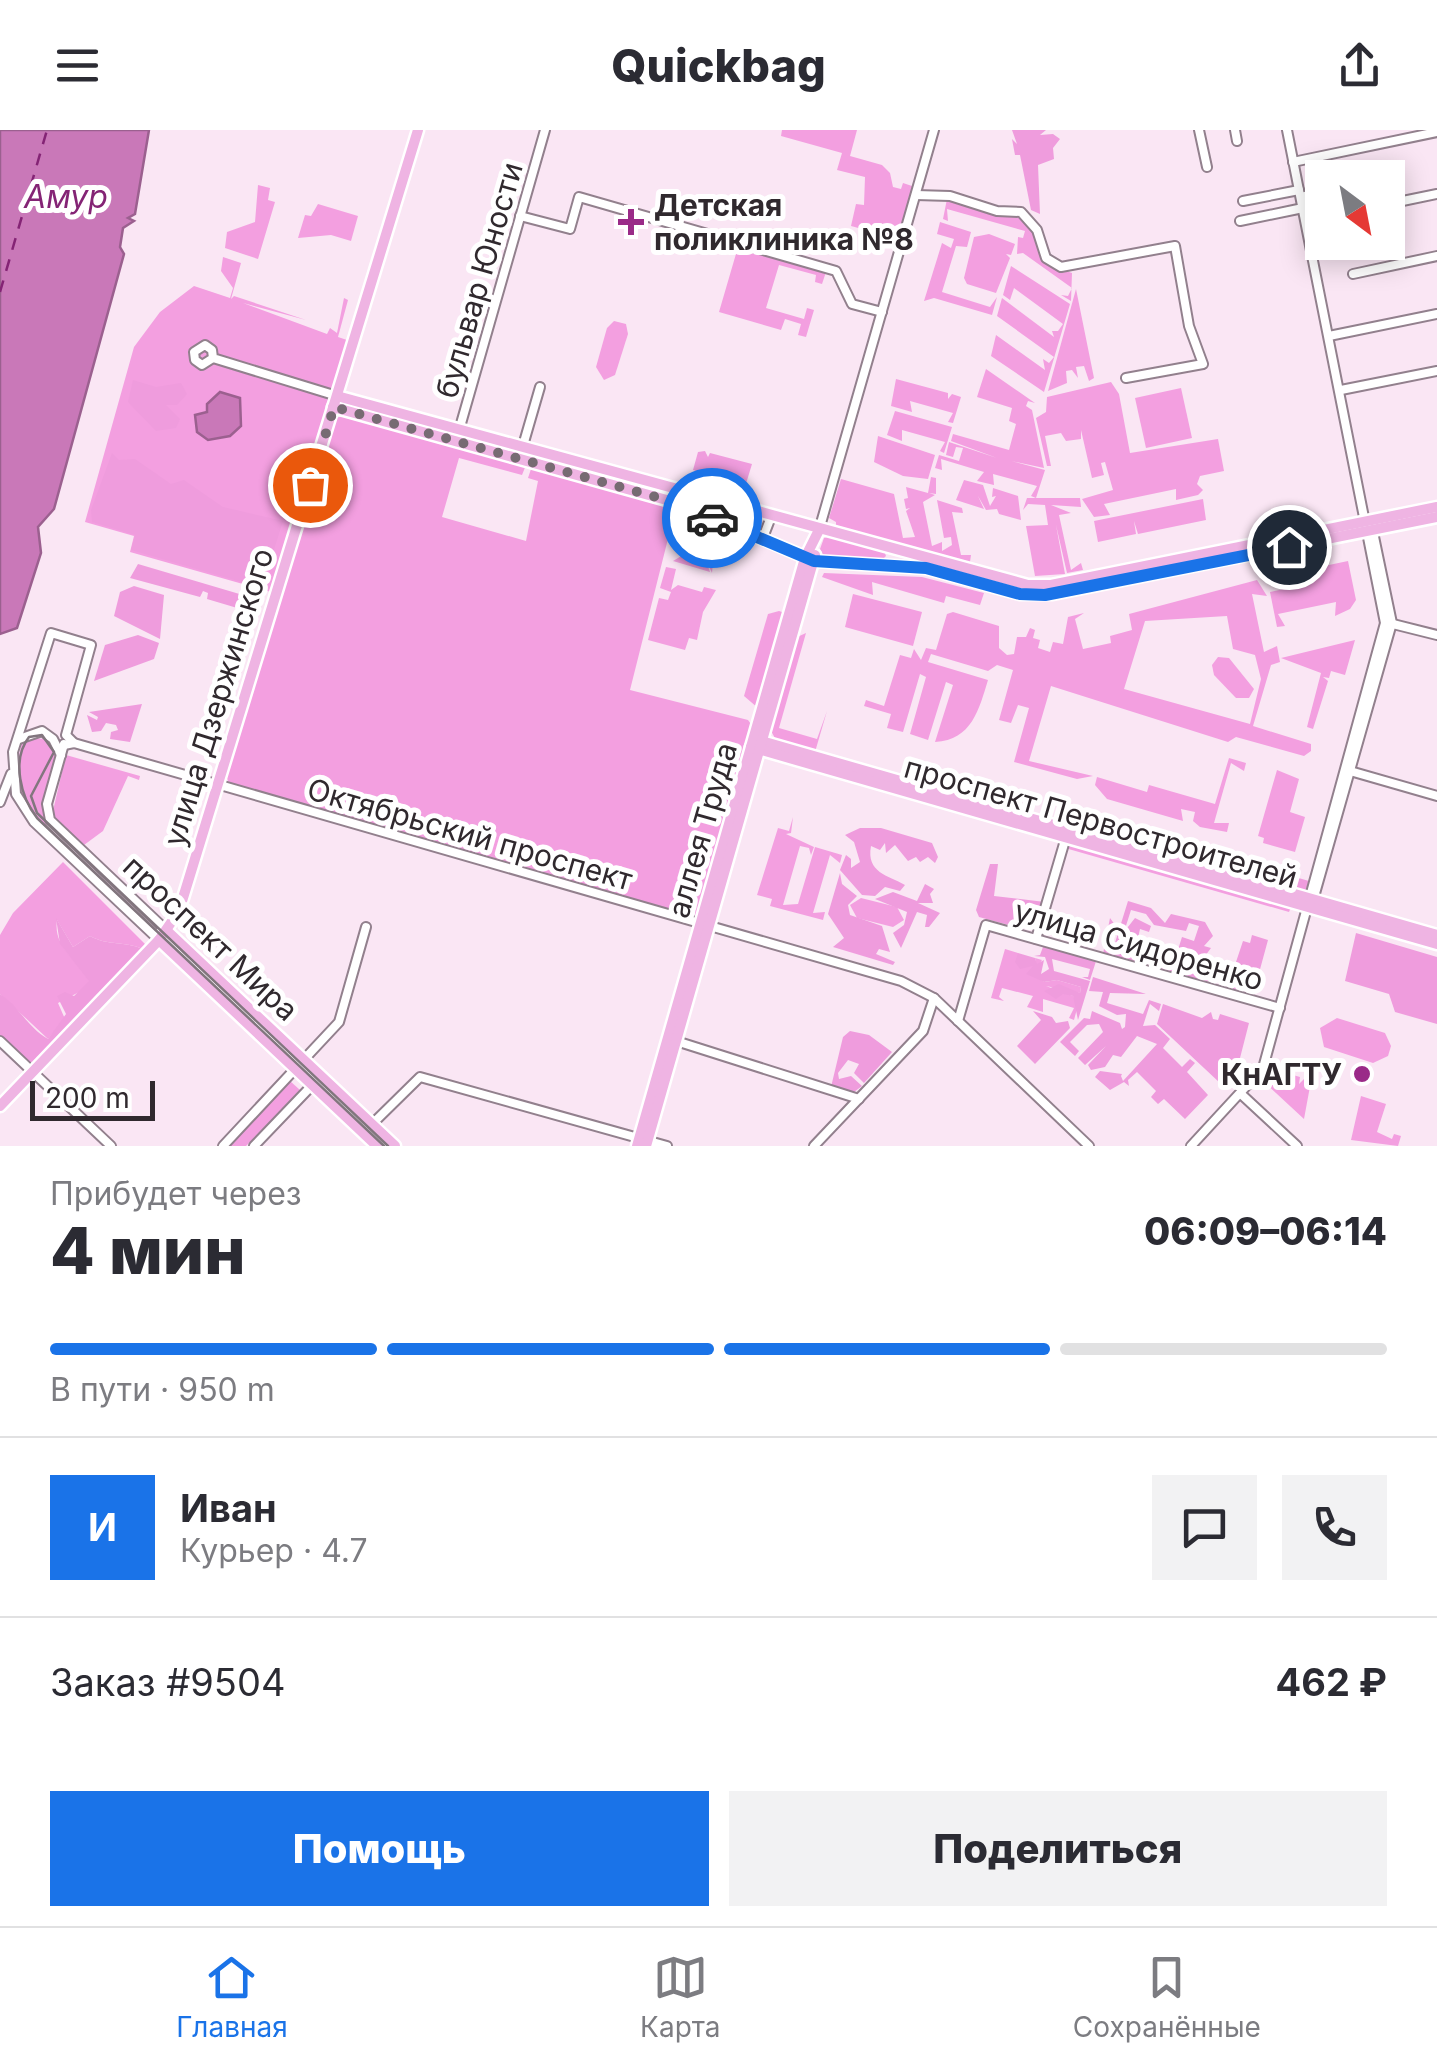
<!DOCTYPE html>
<html lang="ru">
<meta charset="utf-8">
<style>
body{margin:0;font-family:Inter,sans-serif;background:#f2f2f3;color:#2b2b33;height:100vh;display:flex;flex-direction:column;font-size:38px;white-space:nowrap}
*{box-sizing:border-box;margin:0}
p{font-size:32px;color:#7c7c81}
.icon{flex:none;width:55px;height:55px;fill:none;stroke:currentColor;stroke-width:2;stroke-linecap:round;stroke-linejoin:round}
.map{position:relative;height:1016px;overflow:hidden}
.sheet{display:flex;flex-direction:column;background:#fff;flex:1}
.sheet>*{flex:none}
.needle{width:65px;rotate:148deg}
.controls{position:absolute;left:1305px;top:30px;display:grid;gap:20px}
.controls a{display:grid;place-items:center;width:100px;height:100px;border-radius:0px;background:#fff;box-shadow:0 5px 25px #0003;font-size:50px}
.scale{position:absolute;left:30px;bottom:25px;width:125px;box-sizing:border-box;padding-left:10px;border:5px solid #30292e;border-top:0;font-size:28px;line-height:35px;white-space:nowrap;color:#30292e;-webkit-text-stroke:8px #fff;paint-order:stroke}
.pin{position:absolute;display:grid;place-items:center;width:85px;height:85px;color:#fff;margin:-42px;border:5px solid #fff;border-radius:50%;box-shadow:0 2px 10px #0007}
.courier{position:absolute;display:grid;place-items:center;width:100px;height:100px;margin:-50px;border:8px solid #1a73e8;border-radius:50%;background:#fff;color:#222;box-shadow:0 2px 12px #0007}
.overview em{font-style:normal;font-weight:800}
.overview div{display:flex;flex-direction:column-reverse}
.overview{display:flex;align-items:center;justify-content:space-between;height:170px;padding:0 50px}
h1{font-size:65px;font-weight:800;line-height:75px}
.bar{display:grid;grid-template-columns:repeat(4,1fr);gap:15px 10px;align-content:center;height:120px;padding:0 50px}
.bar i{height:12px;border-radius:8px;background:#e1e1e2}
.bar .on{background:#1a73e8}
.bar p{grid-column:span 4}
.line{display:flex;align-items:center;gap:25px;padding:0 50px;border-top:2px solid #e1e1e2}
.line div{flex:1}
.round{display:grid;place-items:center;flex:none;width:105px;height:105px;border-radius:0px;background:#f2f2f3}
.action{display:flex;gap:20px;margin-top:auto;padding:20px 50px}
.action a{flex:1;height:115px;border-radius:0px;background:#1a73e8;color:#fff;font-size:40px;font-weight:800;line-height:115px;text-align:center}
.action a+a{background:#f2f2f3;color:#2b2b33}
header{display:flex;justify-content:space-between;align-items:center;height:130px;padding:0 50px;background:#fff;font-size:45px;font-weight:800}
.tab-bar{display:flex;justify-content:space-around;align-items:center;height:140px;border-top:2px solid #e1e1e2;background:#fff;font-size:28px;color:#7c7c81}
.tab-bar a{display:grid;justify-items:center;gap:5px}
.tab-bar .on{color:#1a73e8}
.map>svg:first-child{display:block}
.green{fill:#f39fe0;fill-rule:evenodd}
.forest{fill:#ef9cdd}
.water{fill:#c978b8;stroke:#9b608f;stroke-width:2.5}
.lines{fill:none;stroke-linecap:round;stroke-linejoin:round}
.ferry{stroke:#842475;stroke-width:2.5;stroke-dasharray:12 10;stroke-linecap:butt}
.minor-casing{stroke:#92808d;stroke-width:12}
.major-casing{stroke:#fff;stroke-width:15}
.minor{stroke:#fff;stroke-width:8}
.major{stroke:#efb4e3;stroke-width:10}
.tram{stroke:#82767e;stroke-width:2.5}
.done{stroke:#776b73;stroke-width:10;stroke-dasharray:0 18}
.route{stroke:#1a73e8;stroke-width:12}
.poi-dot{fill:#9a2a88;stroke:#fff;stroke-width:4}
.labels{text-anchor:middle;dominant-baseline:central;stroke-width:10;stroke-linejoin:round;paint-order:stroke}
.poi-label{font-size:30px;font-weight:bold;fill:#30292e;stroke:#fff;text-anchor:start}
.street-label{font-size:30px;fill:#30292e;stroke:#fff}
.water-label{font-size:32px;font-style:italic;fill:#842475;stroke:#fff}
</style>
<header><svg class="icon" aria-label="menu" viewBox="0 0 24 24"><path d="M4 6h16M4 12h16M4 18h16"/></svg>Quickbag<svg class="icon" aria-label="share" viewBox="0 0 24 24"><path d="M12 15V3M7 8l5-5 5 5M5 13v7h14v-7"/></svg></header>
<div class="map">
<svg width="1437" height="1016" viewBox="0 0 1437 1016">
<rect width="100%" height="100%" fill="#fae6f4"/>
<g class="green">
<polygon points="782,0 857,0 850,26 882,35 890,43 893,57 901,59 903,53 915,57 899,109 851,96 856,74 864,75 865,47 837,40 842,23 781,6"/>
<polygon points="258,55 270,58 268,70 275,72 258,129 225,118 227,102 255,92"/>
<path d="M 947,69 C 967,73 1007,74 1023,87 C 1050,108 1031,130 1072,143 L 1071,171 L 1061,165 L 1068,166 L 1072,158 L 1023,123 L 1017,124 L 1018,107 L 1023,108 L 1025,101 L 947,79 L 948,91 L 943,89 Z"/>
<polygon points="318,74 358,86 351,111 331,105 298,108 305,85 311,86"/>
<polygon points="940,92 971,102 967,117 956,116 942,162 990,177 997,167 992,185 934,168 924,171 942,113 951,118 954,109 937,104"/>
<polygon points="989,104 1015,114 1011,125 1006,124 1010,128 996,163 967,154 964,148 974,107"/>
<polygon points="738,117 826,142 822,154 815,152 816,145 779,135 766,178 804,189 807,178 814,180 806,207 798,205 801,194 785,189 781,200 719,182"/>
<polygon points="223,127 241,133 231,169 234,166 306,190 243,173 327,204 330,198 337,203 344,168 348,170 338,207 347,210 271,462 130,422 134,406 85,392 134,217 160,182 194,156 230,168 233,158 221,141"/>
<polygon points="1011,136 1070,174 1044,262 991,226 996,205 1045,240 1043,229 1049,233 1054,227 997,186 1002,168 1054,207 1052,201 1058,201 1063,194 1014,158 1010,170 1003,165"/>
<polygon points="1076,159 1094,248 1089,251 1084,236 1076,237 1078,248 1072,240 1066,241 1067,253 1048,261"/>
<polygon points="614,191 626,194 628,204 615,245 604,250 596,237 607,198"/>
<polygon points="986,239 1035,273 1028,271 1026,276 1032,280 1044,338 1011,331 1045,340 1036,368 1031,366 1037,356 993,344 994,355 977,351 984,342 941,329 942,340 935,338 939,325 959,331 963,318 956,317 953,327 946,325 949,312 997,328 951,311 953,304 1009,320 1016,294 1009,291 1012,278 977,267"/>
<polygon points="896,249 948,263 948,269 952,264 961,267 953,293 948,292 953,283 910,271 912,282 891,276"/>
<polygon points="1111,252 1119,264 1130,323 1218,309 1224,341 1200,346 1197,354 1203,360 1198,365 1176,370 1176,359 1104,374 1110,385 1094,387 1082,369 1113,360 1105,332 1101,333 1104,345 1092,348 1081,300 1081,309 1066,311 1061,303 1045,306 1051,336 1047,336 1036,288 1046,282 1047,267"/>
<polygon points="1181,258 1192,308 1146,318 1135,268"/>
<polygon points="895,281 952,297 944,323 940,321 945,312 902,300 902,311 887,305"/>
<polygon points="349,284 526,335 522,345 459,328 442,387 526,411 538,351 528,348 532,336 676,377 630,560 748,590 753,597 700,782 694,786 229,653 226,646 330,299 336,288"/>
<polygon points="878,306 935,325 928,349 903,346 874,332"/>
<polygon points="931,347 936,348 936,364 929,363 935,365 923,372 932,416 942,412 942,421 952,415 951,407 944,408 937,370 962,378 963,383 952,382 961,425 971,425 970,432 836,399 836,392 829,388 841,349 894,364 903,408 915,407 906,381 910,378 906,379 904,369 908,368 906,357 928,363"/>
<polygon points="964,350 983,355 990,376 996,366 992,367 993,358 1018,366 1021,390 999,384 997,379 986,380 978,366 984,379 956,370"/>
<polygon points="1027,368 1080,368 1081,377 1051,375 1071,383 1059,385 1071,440 1081,433 1083,440 1067,443 1056,395 1065,444 1035,446 1026,396 1048,395 1045,375 1028,374 1023,380"/>
<polygon points="1203,369 1206,390 1138,404 1134,391 1136,404 1098,412 1094,391"/>
<polygon points="684,386 719,401 706,407 708,421 709,410 721,402 724,406 720,419 725,409 733,424 729,430 714,422 712,443 706,430 710,442 673,431 693,419 704,427 701,421 706,419"/>
<polygon points="830,406 883,418 886,426 881,431 824,427 820,419 824,408"/>
<polygon points="1348,431 1356,470 1350,479 1335,486 1336,472 1278,484 1285,496 1277,497 1270,462 1289,458 1286,444"/>
<polygon points="666,437 676,439 671,460 678,455 702,462 704,457 716,460 703,482 697,510 689,508 685,520 648,510 659,468 668,470 671,462 660,458"/>
<polygon points="824,443 922,447 984,463 980,475 946,466 944,473 872,452 873,465 822,447"/>
<path d="M 1257,450 L 1267,466 L 1252,464 L 1264,522 L 1277,516 L 1280,532 L 1271,535 L 1253,596 L 1311,614 L 1311,621 L 1304,626 L 1236,607 L 1228,612 L 1051,556 L 1029,631 L 1093,646 L 1077,649 L 1014,632 L 1029,578 L 1018,575 L 1011,593 L 999,590 L 1013,540 L 997,535 L 988,541 L 931,524 L 928,532 L 988,550 C 979,579 972,610 935,612 L 953,555 L 946,552 L 928,610 L 910,604 L 926,547 L 920,544 L 903,602 L 887,598 L 891,584 L 864,576 L 866,570 L 884,576 L 900,525 L 911,528 L 914,519 L 921,530 L 926,518 L 936,520 L 947,484 L 953,482 L 999,496 L 999,518 L 1007,525 L 1014,524 L 1017,507 L 1026,507 L 1030,498 L 1035,500 L 1033,508 L 1040,510 L 1038,518 L 1050,522 L 1053,512 L 1063,514 L 1068,487 L 1084,483 L 1075,489 L 1083,519 L 1111,513 L 1110,506 L 1132,500 L 1129,484 ZM 1227,486 L 1233,519 L 1255,525 L 1261,549 L 1250,594 L 1124,559 L 1145,491 Z"/>
<polygon points="853,464 922,482 913,516 845,497"/>
<polygon points="779,481 785,483 758,578 744,566 768,484"/>
<polygon points="806,503 779,598 817,609 827,581 815,622 777,612 770,599 795,508"/>
<polygon points="1355,510 1345,545 1331,541 1329,548 1323,547 1328,551 1313,599 1307,597 1321,543 1281,528"/>
<polygon points="1218,527 1229,528 1254,559 1249,568 1236,568 1214,545 1212,535"/>
<path d="M 34,608 L 44,609 L 58,623 L 43,674 L 47,697 C 19,676 13,645 22,612 Z"/>
<polygon points="66,625 140,646 139,650 128,646 103,701 84,715 94,728 52,685"/>
<polygon points="1229,628 1246,633 1244,641 1231,633 1214,693 1229,693 1227,702 1200,697 1193,691 1195,682 1181,679 1183,691 1107,669 1095,655 1097,647 1147,662 1149,655 1215,674"/>
<polygon points="1277,640 1299,649 1290,682 1305,687 1295,722 1263,713 1264,708 1258,706"/>
<polygon points="793,687 791,703 786,704 814,717 811,725 809,718 800,716 783,775 798,774 815,717 842,725 840,733 830,725 813,783 825,782 823,790 770,776 772,769 757,765 778,698 789,701"/>
<polygon points="1068,713 1291,777 1289,782 1065,718"/>
<path d="M 63,732 L 145,814 L 143,819 C 125,811 108,816 90,806 L 73,817 L 57,790 C 53,818 77,828 90,851 L 83,860 L 58,873 L 65,889 L 48,909 L 0,864 L 0,805 L 13,783 Z"/>
<polygon points="861,768 897,777 904,790 893,797 857,788 850,775"/>
<polygon points="1005,819 1018,823 1020,838 1036,832 1035,828 1042,830 1033,844 1044,852 1057,850 1081,857 1080,863 1046,856 1073,866 1078,875 1074,890 1069,888 1074,878 1043,869 1043,882 1027,877 1033,866 1002,858 999,867 1004,871 991,868"/>
<polygon points="1337,888 1385,903 1391,916 1388,926 1373,933 1324,917 1320,898"/>
<polygon points="1275,940 1300,947 1299,954 1304,949 1311,951 1304,989 1265,953"/>
<polygon points="290,951 300,960 246,1016 229,1016"/>
<polygon points="1361,966 1386,974 1377,1002 1392,1009 1394,1004 1401,1006 1398,1016 1351,1010"/>
</g>
<g class="forest">
<polygon points="1012,0 1046,0 1040,5 1053,4 1060,9 1053,18 1054,29 1038,35 1040,84 1031,80 1020,25 1015,25 1012,9 1017,14"/>
<polygon points="133,250 156,257 181,253 187,264 177,275 166,275 180,289 176,298 156,301 128,272"/>
<polygon points="705,321 708,327 710,323 752,334 745,357 693,340 698,322"/>
<polygon points="112,323 119,330 135,329 171,354 184,350 223,377 283,391 262,458 131,420 135,405 92,392 91,380"/>
<polygon points="138,434 253,468 254,483 207,469 208,463 203,461 200,467 130,448"/>
<polygon points="134,456 164,465 160,509 114,486 120,462"/>
<polygon points="138,505 159,513 154,529 94,551 105,515"/>
<polygon points="142,574 130,612 110,609 111,602 118,600 116,595 106,593 101,601 92,602 87,585 97,590 98,587 89,582"/>
<polygon points="1075,684 1309,751 1305,762 1202,733 1204,724 1190,720 1187,729 1156,720 1157,711 1141,706 1138,715 1071,696 1068,689"/>
<path d="M 860,698 L 881,698 L 932,713 L 938,727 L 935,733 L 928,727 L 920,732 L 916,727 L 908,731 L 895,715 L 886,723 L 885,713 L 880,720 L 871,716 C 866,743 888,745 905,755 L 900,761 L 885,757 L 875,766 L 862,765 L 840,740 L 846,725 L 851,729 L 851,738 L 860,732 L 854,712 L 845,705 Z"/>
<polygon points="990,734 998,734 994,766 1045,772 1041,786 1016,797 979,787 976,780"/>
<polygon points="840,743 842,754 857,766 848,775 850,785 882,796 890,822 879,819 876,824 895,832 893,835 833,817 844,808 828,784"/>
<polygon points="925,754 934,759 930,764 933,773 918,773 940,783 929,797 925,797 927,785 917,782 901,818 893,803 904,795 907,782 875,769 893,762 917,771"/>
<polygon points="1128,771 1151,778 1165,793 1171,784 1205,792 1213,806 1204,816 1211,818 1202,830 1211,837 1207,853 1162,839 1164,831 1180,836 1182,828 1176,826 1182,807 1194,811 1199,796 1189,793 1186,801 1154,795 1146,784 1131,780 1124,802 1135,788 1151,796 1149,802 1140,799 1138,808 1142,810 1136,823 1160,830 1158,836 1103,824 1110,788 1118,799 1116,806 1108,804 1105,813 1114,816"/>
<path d="M 56,788 L 73,817 L 90,806 C 108,816 125,811 143,819 L 34,932 L 29,932 L 0,907 L 0,864 C 20,877 27,897 48,909 L 66,884 L 57,866 L 65,862 L 74,866 L 89,851 L 60,814 Z"/>
<polygon points="1356,803 1437,827 1437,894 1395,882 1389,864 1345,851"/>
<polygon points="1252,805 1268,810 1256,854 1251,852 1245,861 1249,844 1244,842 1239,860 1233,859 1229,853 1243,811 1250,813"/>
<polygon points="1033,809 1097,828 1090,850 1082,847 1088,847 1090,839 1052,829 1054,841 1090,851 1078,890 1073,866 1063,864 1056,869 1044,861 1059,854 1080,863 1081,857 1057,850 1044,852 1026,844 1033,836 1020,839 1015,832 1018,823 1035,828 1037,834 1044,830 1041,844 1049,839 1045,827 1034,826 1040,825 1043,817 1032,813"/>
<polygon points="1093,847 1146,864 1110,863 1107,873 1143,884 1149,870 1161,874 1159,881 1150,874 1143,896 1155,895 1170,909 1163,918 1182,937 1190,929 1195,933 1187,942 1208,965 1185,989 1164,969 1158,974 1151,967 1156,961 1137,942 1128,950 1129,956 1124,952 1110,960 1095,947 1100,941 1122,944 1121,946 1123,951 1157,914 1137,906 1121,927 1113,925 1105,937 1091,940 1088,935 1106,916 1085,935 1078,928 1103,902 1099,894 1087,895 1070,912 1079,921 1075,926 1060,912 1084,888 1090,889 1092,881 1120,893 1122,899 1125,897 1126,884 1117,885 1099,876 1103,862 1089,861"/>
<polygon points="1163,874 1202,888 1211,882 1213,889 1218,890 1220,884 1249,893 1240,928 1232,929 1237,934 1220,953 1157,894"/>
<polygon points="1033,881 1052,887 1056,893 1068,891 1070,898 1035,934 1017,916 1041,890"/>
<polygon points="850,901 869,905 892,922 864,953 854,943 859,934 848,930 838,943 839,949 851,946 862,956 850,965 831,957 843,907"/>
</g>
<g class="water">
<polygon points="0,0 149,0 135,84 128,88 134,91 123,98 120,117 124,124 54,379 38,397 41,423 17,498 0,504"/>
<polygon points="220,262 240,268 241,296 230,306 208,310 197,302 195,285 207,282 207,274"/>
</g>
<g class="lines">
<polyline class="ferry" points="0,162 47,0"/>
<defs>
<g id="minor">
<polyline points="1199,0 1207,37"/>
<polyline points="1235,0 1237,11"/>
<polyline points="1293,32 1437,2"/>
<polyline points="916,65 950,66 997,81 1021,82 1037,100 1046,128 1061,137 1175,116 1189,196 1203,234 1126,248"/>
<polyline points="1301,67 1322,62"/>
<polyline points="1243,71 1299,60"/>
<polyline points="1388,74 1437,64"/>
<polyline points="520,86 570,99 579,67 836,141 852,174 882,182"/>
<polyline points="1240,91 1303,78"/>
<polyline points="1353,144 1437,126"/>
<polyline points="1329,206 1437,184"/>
<polyline points="213,228 212,220 205,215 194,222 195,230 202,235 213,228 337,266"/>
<polyline points="1341,260 1437,241"/>
<polyline points="458,304 545,0"/>
<polyline points="522,319 540,257"/>
<polyline points="819,400 934,0"/>
<polyline points="762,410 771,387"/>
<polyline points="1389,493 1437,505"/>
<polyline points="19,609 42,601 53,609 61,625"/>
<polyline points="74,613 66,605 91,515 51,503 13,622 16,664 34,692 159,810"/>
<polyline points="64,614 47,674 50,690 167,801"/>
<polyline points="64,615 74,613 901,851 934,868 1089,1016"/>
<polyline points="1350,641 1437,666"/>
<polyline points="0,672 11,644"/>
<polyline points="1312,774 1392,493 1372,397"/>
<polyline points="1036,809 1066,707"/>
<polyline points="958,891 986,795 1280,878"/>
<polyline points="0,911 111,1016"/>
<polyline points="676,911 859,969"/>
<polyline points="1241,964 1297,1016"/>
<polyline points="363,1003 420,947 667,1016"/>
<polyline points="223,1016 339,892 366,797"/>
<polyline points="254,1016 321,946"/>
<polyline points="814,1016 923,901 934,868"/>
<polyline points="1191,1016 1263,938 1385,493 1287,0"/>
</g>
<g id="major">
<polyline points="337,266 1028,455 1051,455 1437,377"/>
<polyline points="333,277 681,374 814,431 926,438 1020,464 1053,464 1437,387"/>
<polyline points="754,609 1437,805"/>
<polyline points="751,617 1437,814"/>
<polyline points="167,801 395,1016"/>
<polyline points="159,810 377,1016"/>
<polyline points="0,976 159,810 179,781 418,0"/>
<polyline points="637,1016 805,428 819,400"/>
<polyline points="646,1016 815,425"/>
</g>
</defs>
<use href="#minor" class="minor-casing"/>
<use href="#major" class="major-casing"/>
<use href="#minor" class="minor"/>
<use href="#major" class="major"/>
<path class="tram" d="M 384,1016 L 37,688 C 21,668 11,630 29,607 L 42,605 L 54,622 L 31,666 L 37,683 L 388,1016"/>
</g>
<g class="lines">
<polyline class="done" points="310,355 334,277 681,374 712,388"/>
<polyline class="route" points="712,388 814,431 926,438 1020,464 1045,465 1289,417"/>
</g>
<g class="poi-dot">
<path d="M626 77h10v10h10v10h-10v10h-10v-10h-10v-10h10z"/>
<circle cx="1362" cy="944" r="10"/>
</g>
<g class="labels">
<g class="poi-label">
<text x="654" y="75">Детская<tspan x="654" dy="34">поликлиника №8</tspan></text>
<text x="1342" y="944" text-anchor="end">КнАГТУ</text>
</g>
<g class="street-label">
<text transform="translate(479 150) rotate(-74)">бульвар Юности</text>
<text transform="translate(218 567) rotate(-73)">улица Дзержинского</text>
<text transform="translate(1101 692) rotate(16)">проспект Первостроителей</text>
<text transform="translate(702 700) rotate(-74)">аллея Труда</text>
<text transform="translate(470 704) rotate(16)">Октябрьский проспект</text>
<text transform="translate(211 808) rotate(43)">проспект Мира</text>
<text transform="translate(1139 815) rotate(16)">улица Сидоренко</text>
</g>
<g class="water-label">
<text x="66" y="66">Амур</text>
</g>
</g>
</svg>
<div class="controls">
<a><svg class="needle" viewBox="-14 -14 28 28"><path d="M0-13l5 13h-10z" fill="#e53935"/><path d="M0 13l5-13h-10z" fill="#7c7c81"/></svg></a>
</div>
<div class="scale">200 m</div>
<div class="pin" style="left:310px;top:355px;background:#ea580c"><svg class="icon" aria-label="bag" viewBox="0 0 24 24"><path d="M5 8h14l-1 12H6zM9 8a3 3 0 0 1 6 0"/></svg></div>
<div class="pin" style="left:1289px;top:417px;background:#1f2937"><svg class="icon" aria-label="home" viewBox="0 0 24 24"><path d="M3 11l9-7 9 7M6 9v11h12V9"/></svg></div>
<div class="courier" style="left:712px;top:388px"><svg class="icon" aria-label="car" viewBox="0 0 24 24"><path d="M5 17H2v-5l4-1 3-4h7l3 4 3 1v5h-3M9 17h6M6 11h13"/><circle cx="7" cy="17" r="2"/><circle cx="17" cy="17" r="2"/></svg></div>
</div>
<section class="sheet">
<div class="overview"><div><h1>4 мин</h1><p>Прибудет через</p></div><em>06:09–06:14</em></div>
<div class="bar"><i class="on"></i><i class="on"></i><i class="on"></i><i></i><p>В пути · 950 m</p></div>
<div class="line" style="height:180px"><b class="round" style="background:#1a73e8;color:#fff">И</b><div><b>Иван</b><p>Курьер · 4.7</p></div><a class="round"><svg class="icon" aria-label="chat" viewBox="0 0 24 24"><path d="M4 5h16v11H9l-5 4z"/></svg></a><a class="round"><svg class="icon" aria-label="phone" viewBox="0 0 24 24"><path d="M5 4h4l2 5-3 2q2 4 5 5l2-3 5 2v4C11 20 4 13 5 4z"/></svg></a></div>
<div class="line" style="height:130px"><div>Заказ #9504</div><b>462 ₽</b></div>
<div class="action"><a>Помощь</a><a>Поделиться</a></div>
</section>
<nav class="tab-bar">
<a class="on"><svg class="icon" aria-label="home" viewBox="0 0 24 24"><path d="M3 11l9-7 9 7M6 9v11h12V9"/></svg>Главная</a>
<a><svg class="icon" aria-label="map" viewBox="0 0 24 24"><path d="M3 6l6-2 6 2 6-2v14l-6 2-6-2-6 2zM9 4v14M15 6v14"/></svg>Карта</a>
<a><svg class="icon" aria-label="saved" viewBox="0 0 24 24"><path d="M7 4h10v16l-5-4-5 4z"/></svg>Сохранённые</a>
</nav>
